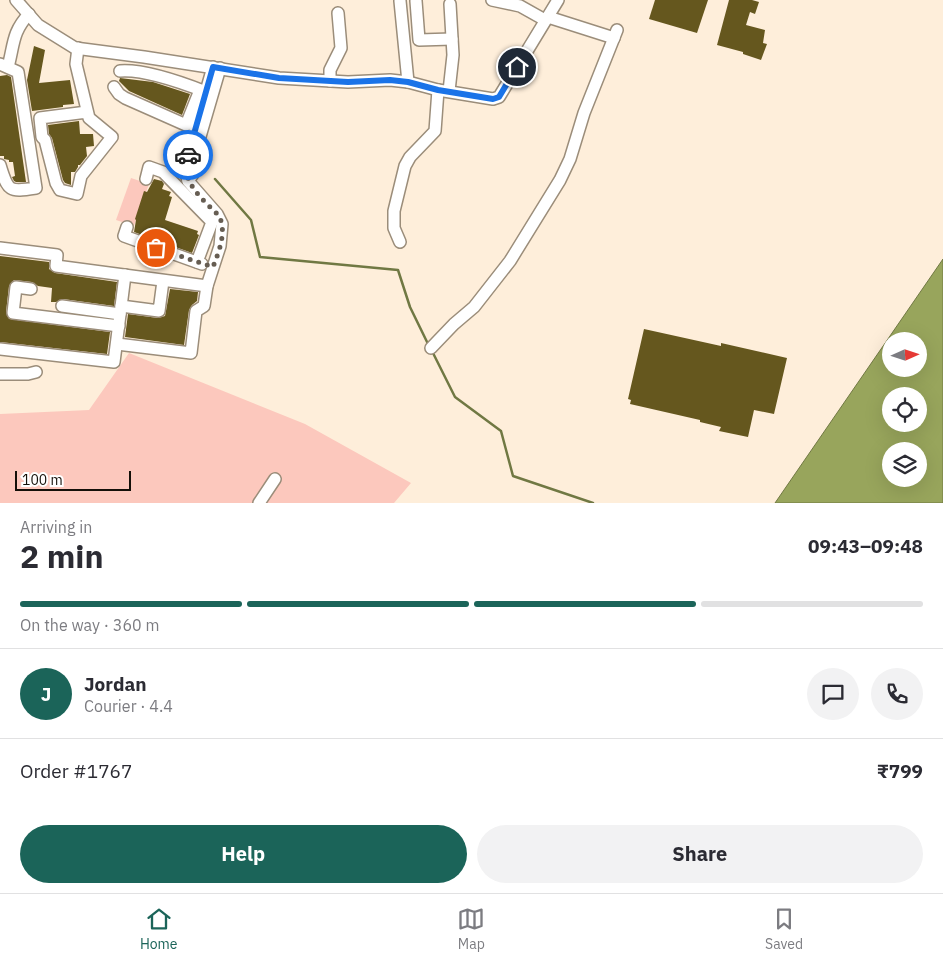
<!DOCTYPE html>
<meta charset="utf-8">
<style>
body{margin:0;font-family:"IBM Plex Sans",sans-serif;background:#f2f2f3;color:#2b2b33;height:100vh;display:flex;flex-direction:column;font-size:19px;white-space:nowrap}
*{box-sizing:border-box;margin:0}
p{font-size:16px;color:#7c7c81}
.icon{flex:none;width:28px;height:28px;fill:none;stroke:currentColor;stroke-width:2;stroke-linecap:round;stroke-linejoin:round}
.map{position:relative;height:503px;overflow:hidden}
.panel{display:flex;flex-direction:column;background:#fff;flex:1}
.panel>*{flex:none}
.needle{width:32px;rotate:87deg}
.tools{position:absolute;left:882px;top:332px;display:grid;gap:10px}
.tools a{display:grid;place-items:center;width:45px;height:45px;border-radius:50%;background:#fff;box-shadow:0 5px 20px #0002;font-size:25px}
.scale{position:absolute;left:15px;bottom:12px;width:116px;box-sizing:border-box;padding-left:5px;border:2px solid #140f08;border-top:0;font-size:14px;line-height:18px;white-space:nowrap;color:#140f08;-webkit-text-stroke:4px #fff;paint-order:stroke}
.pin{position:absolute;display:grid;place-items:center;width:42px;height:42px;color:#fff;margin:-21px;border:2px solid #fff;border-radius:50%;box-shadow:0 1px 5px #0007}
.courier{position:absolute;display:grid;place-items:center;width:50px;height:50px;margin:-25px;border:4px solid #1a73e8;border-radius:50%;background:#fff;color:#222;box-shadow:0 1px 6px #0007}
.head em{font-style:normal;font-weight:700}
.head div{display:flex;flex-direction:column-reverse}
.head{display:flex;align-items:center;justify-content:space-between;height:85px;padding:0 20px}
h1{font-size:32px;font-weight:700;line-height:38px}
.bar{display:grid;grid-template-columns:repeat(4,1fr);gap:8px 5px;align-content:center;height:60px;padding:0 20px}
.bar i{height:6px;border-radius:4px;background:#e1e1e2}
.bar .active{background:#1b6459}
.bar p{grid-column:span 4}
.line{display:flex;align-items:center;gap:12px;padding:0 20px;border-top:1px solid #e1e1e2}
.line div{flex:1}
.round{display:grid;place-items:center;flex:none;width:52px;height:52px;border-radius:26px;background:#f2f2f3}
.button{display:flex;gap:10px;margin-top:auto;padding:10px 20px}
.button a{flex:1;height:58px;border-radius:30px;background:#1b6459;color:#fff;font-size:20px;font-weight:700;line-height:58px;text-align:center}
.button a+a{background:#f2f2f3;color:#2b2b33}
.tabs{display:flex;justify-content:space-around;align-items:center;height:70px;border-top:1px solid #e1e1e2;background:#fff;font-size:14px;color:#7c7c81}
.tabs a{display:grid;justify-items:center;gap:2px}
.tabs .active{color:#1b6459}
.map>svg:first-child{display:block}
.green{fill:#fcc8bd}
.water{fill:#98a55c;stroke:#707843;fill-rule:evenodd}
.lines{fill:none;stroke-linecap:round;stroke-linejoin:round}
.stream{stroke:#707843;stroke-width:2.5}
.building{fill:#65571e}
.minor-casing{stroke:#9b8d7a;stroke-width:14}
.minor{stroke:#fff;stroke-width:11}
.done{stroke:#665d52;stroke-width:5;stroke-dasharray:0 9}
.route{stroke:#1a73e8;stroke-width:6}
</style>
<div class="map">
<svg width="943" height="503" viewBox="0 0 943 503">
<rect width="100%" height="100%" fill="#feeeda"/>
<g class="green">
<polygon points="131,178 149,184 134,226 116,220"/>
<polygon points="129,353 305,424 411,483 394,503 0,503 0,414 89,410"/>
</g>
<path class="water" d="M 943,259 L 943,503 L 775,503 ZM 891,341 L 919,341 L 919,369 L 891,369 ZM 891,396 L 919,396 L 919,424 L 891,424 ZM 891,451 L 919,451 L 919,479 L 891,479 Z"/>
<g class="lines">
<g class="stream">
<polyline points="215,179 251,220 260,257 398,270 410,307 429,346"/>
<polyline points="432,351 455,397 501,431 513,476 593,503"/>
</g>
</g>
<g class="building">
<polygon points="655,0 708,0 697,33 649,19"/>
<polygon points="729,0 752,0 759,2 755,14 750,12 746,25 765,30 763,43 767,44 761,60 743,54 743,52 717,45"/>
<polygon points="34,46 45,50 39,83 70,80 74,104 63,105 63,107 32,111 27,80"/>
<polygon points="7,75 11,77 26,182 16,182 14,181 12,177 15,176 13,162 9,162 9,160 4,159 4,156 0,156 0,76"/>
<polygon points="120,78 153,82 190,94 182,115 129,91 119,81"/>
<polygon points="79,121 80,134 93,134 94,146 86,147 87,156 80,165 78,165 78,167 75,172 71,172 71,185 65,183 63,180 52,138 49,134 48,125"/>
<polygon points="154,179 162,181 164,184 162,189 171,192 169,196 172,197 165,220 198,231 197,234 199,235 192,253 134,232 136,220 135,219 144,191 147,192"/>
<polygon points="0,256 49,262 49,269 55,273 117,282 114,306 63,299 56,302 51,302 52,288 38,286 32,282 14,280 9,286 6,312 9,319 110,332 107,354 0,342"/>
<polygon points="170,289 198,292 197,301 192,305 189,310 184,345 125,337 128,314 158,318 165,316"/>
<polygon points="644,329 721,346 721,343 787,358 774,414 754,410 748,437 719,431 721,427 700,422 700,420 630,404 631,400 628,399"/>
</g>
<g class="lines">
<defs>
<g id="minor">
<polyline points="16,0 38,25 75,48 144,57 279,78 348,82 390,80 408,82 438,90 493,99 499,97 558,0"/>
<polyline points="492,0 520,6 545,20"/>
<polyline points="400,1 408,82"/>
<polyline points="416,1 419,40 452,39"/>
<polyline points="548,17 614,38"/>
<polyline points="78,48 76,64 89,118 112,137 81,176 77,194 60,190 56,183 45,140 42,137 40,118 87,112"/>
<path d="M 0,64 L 18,72 L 36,188 C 9,192 8,192 0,165"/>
<path d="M 8,67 C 14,45 12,32 29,14"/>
<polyline points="213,67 186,161 186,173 188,181 193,174 192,164 220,68"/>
<path d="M 120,71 C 145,69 183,83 206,92"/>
<polyline points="330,81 330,70 341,48 338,13"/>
<polyline points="114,87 119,94 125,98 186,125 200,90"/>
<polyline points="449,91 453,55 450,4"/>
<polyline points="146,179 149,167 163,172 212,222 197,262"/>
<polyline points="127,227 124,236 202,264"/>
<polyline points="400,242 394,228 394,211 405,166 410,157 435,131 438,90"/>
<polyline points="0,248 57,255 56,266 207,286"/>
<polyline points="31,289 16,287 13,313 119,326"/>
<polyline points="62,306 120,314"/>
<polyline points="121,306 159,311 163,281"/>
<polyline points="117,344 191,353 196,311 204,306 207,286 220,246 222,224 217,214 188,181"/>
<polyline points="431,348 454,324 474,307 510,261 560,180 570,159 584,113 617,30"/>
<polyline points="0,349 114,362 125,275"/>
<polyline points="0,374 28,374 36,372"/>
<polyline points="259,503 275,479"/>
</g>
</defs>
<use href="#minor" class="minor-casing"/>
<use href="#minor" class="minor"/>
</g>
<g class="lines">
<path class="done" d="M 156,248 L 213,267 C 218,254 224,239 222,225 C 221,217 215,211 209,206 C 195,192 181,177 188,155"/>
<polyline class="route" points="188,155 213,67 279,78 348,82 390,80 408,82 438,90 493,99 499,97 517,67"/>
</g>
</svg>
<div class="tools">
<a><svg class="needle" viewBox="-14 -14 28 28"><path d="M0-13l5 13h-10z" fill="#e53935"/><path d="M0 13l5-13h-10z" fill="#7c7c81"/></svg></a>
<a><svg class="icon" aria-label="locate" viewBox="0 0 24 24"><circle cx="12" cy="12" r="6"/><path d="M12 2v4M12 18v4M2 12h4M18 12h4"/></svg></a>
<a><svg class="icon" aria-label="layers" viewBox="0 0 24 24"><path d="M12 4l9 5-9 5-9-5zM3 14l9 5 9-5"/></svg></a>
</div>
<div class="scale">100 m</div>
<div class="pin" style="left:156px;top:248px;background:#ea580c"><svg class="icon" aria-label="bag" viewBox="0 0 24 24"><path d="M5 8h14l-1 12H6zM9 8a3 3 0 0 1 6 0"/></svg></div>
<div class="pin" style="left:517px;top:67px;background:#1f2937"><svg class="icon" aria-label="home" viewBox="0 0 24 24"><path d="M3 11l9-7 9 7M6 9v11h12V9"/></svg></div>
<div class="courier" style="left:188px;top:155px"><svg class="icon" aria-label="car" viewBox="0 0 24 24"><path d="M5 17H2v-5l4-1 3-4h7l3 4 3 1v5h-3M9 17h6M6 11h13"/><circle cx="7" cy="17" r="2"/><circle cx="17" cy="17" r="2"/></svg></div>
</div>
<section class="panel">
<div class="head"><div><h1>2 min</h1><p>Arriving in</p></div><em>09:43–09:48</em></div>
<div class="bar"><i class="active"></i><i class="active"></i><i class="active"></i><i></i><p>On the way · 360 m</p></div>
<div class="line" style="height:90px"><b class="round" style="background:#1b6459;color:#fff">J</b><div><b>Jordan</b><p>Courier · 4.4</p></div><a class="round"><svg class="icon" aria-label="chat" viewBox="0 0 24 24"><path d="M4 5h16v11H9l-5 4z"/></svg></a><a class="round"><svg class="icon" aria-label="phone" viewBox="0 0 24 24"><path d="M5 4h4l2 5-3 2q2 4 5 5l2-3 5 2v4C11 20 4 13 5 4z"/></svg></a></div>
<div class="line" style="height:65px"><div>Order #1767</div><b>₹799</b></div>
<div class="button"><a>Help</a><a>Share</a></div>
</section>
<nav class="tabs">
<a class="active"><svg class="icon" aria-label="home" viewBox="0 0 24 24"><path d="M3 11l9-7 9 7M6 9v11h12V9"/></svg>Home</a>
<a><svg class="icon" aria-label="map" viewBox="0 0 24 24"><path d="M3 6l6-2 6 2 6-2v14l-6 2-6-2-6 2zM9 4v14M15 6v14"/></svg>Map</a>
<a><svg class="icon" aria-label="saved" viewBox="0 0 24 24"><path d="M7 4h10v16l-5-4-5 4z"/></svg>Saved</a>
</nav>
